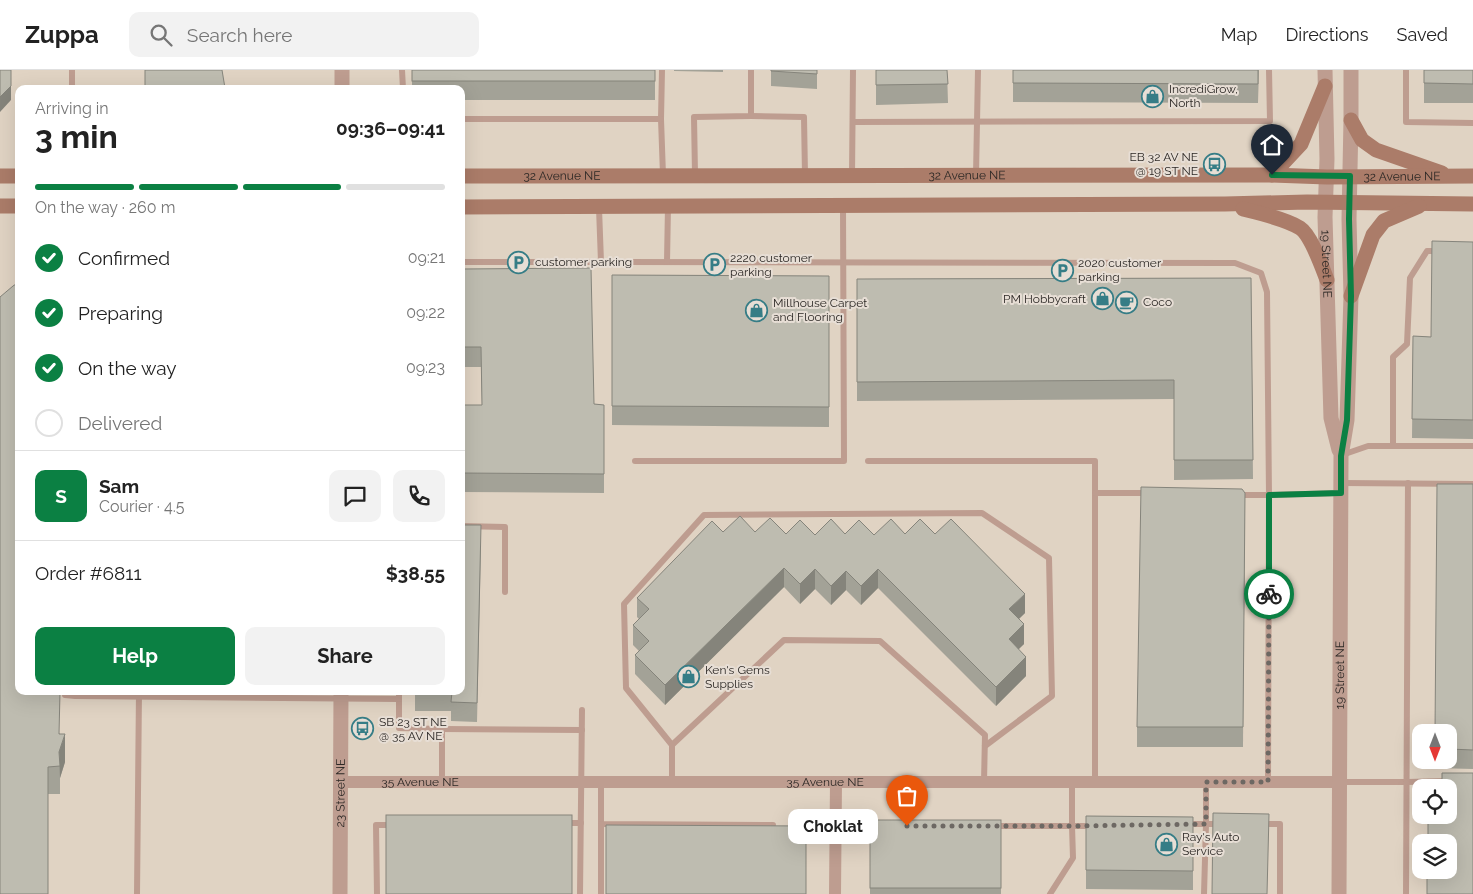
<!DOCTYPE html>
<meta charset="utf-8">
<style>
body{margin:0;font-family:Raleway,sans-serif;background:#f2f2f2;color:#222;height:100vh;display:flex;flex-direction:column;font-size:19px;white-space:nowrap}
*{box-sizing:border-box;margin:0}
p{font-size:16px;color:#767676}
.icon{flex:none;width:28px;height:28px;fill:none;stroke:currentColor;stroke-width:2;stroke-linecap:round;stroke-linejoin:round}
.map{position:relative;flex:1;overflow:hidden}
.details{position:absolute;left:15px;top:15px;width:450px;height:610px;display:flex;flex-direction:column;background:#fff;border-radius:10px;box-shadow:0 5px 20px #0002}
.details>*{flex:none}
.needle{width:32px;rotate:180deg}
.buttons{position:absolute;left:1412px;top:654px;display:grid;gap:10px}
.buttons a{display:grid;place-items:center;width:45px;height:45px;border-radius:10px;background:#fff;box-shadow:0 5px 20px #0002;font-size:25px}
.pin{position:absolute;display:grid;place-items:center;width:42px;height:42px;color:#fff;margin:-51px -21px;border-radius:50% 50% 50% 0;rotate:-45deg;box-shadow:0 0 5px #0007}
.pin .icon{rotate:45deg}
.courier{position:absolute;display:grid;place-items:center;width:50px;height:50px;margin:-25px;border:4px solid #0b8043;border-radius:50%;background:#fff;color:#222;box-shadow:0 1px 6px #0007}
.bubble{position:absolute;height:35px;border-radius:10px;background:#fff;box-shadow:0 5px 20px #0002;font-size:16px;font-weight:700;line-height:35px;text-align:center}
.overview em{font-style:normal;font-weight:700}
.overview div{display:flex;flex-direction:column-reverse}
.overview{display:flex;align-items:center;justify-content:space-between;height:85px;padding:0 20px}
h1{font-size:32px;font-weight:700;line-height:38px}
.bar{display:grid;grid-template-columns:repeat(4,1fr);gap:8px 5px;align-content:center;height:60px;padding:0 20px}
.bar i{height:6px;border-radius:4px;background:#e0e0e0}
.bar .on{background:#0b8043}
.bar p{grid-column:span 4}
.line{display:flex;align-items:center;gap:12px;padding:0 20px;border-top:1px solid #e0e0e0}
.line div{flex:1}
.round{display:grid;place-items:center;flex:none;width:52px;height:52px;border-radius:10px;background:#f2f2f2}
ol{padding:0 20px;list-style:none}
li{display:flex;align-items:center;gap:15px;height:55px}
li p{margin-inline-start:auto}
li .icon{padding:5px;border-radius:50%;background:#0b8043;color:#fff;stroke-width:4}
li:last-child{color:#767676}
li i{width:28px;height:28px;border:2px solid #e0e0e0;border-radius:50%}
.button{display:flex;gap:10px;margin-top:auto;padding:10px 20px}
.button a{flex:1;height:58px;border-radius:10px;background:#0b8043;color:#fff;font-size:20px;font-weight:700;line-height:58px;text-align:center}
.button a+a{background:#f2f2f2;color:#222}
header{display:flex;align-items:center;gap:30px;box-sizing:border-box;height:70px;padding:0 25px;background:#fff;border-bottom:1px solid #e0e0e0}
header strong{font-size:24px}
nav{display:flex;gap:28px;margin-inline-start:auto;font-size:18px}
.search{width:350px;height:45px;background:#f2f2f2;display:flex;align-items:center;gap:12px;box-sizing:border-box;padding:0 18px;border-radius:10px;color:#767676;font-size:19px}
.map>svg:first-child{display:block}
.built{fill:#e0d3c3;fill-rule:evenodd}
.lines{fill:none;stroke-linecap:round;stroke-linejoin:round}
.service{stroke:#be9d90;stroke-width:6}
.minor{stroke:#be9d90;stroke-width:12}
.tertiary{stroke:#be9d90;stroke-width:15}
.secondary{stroke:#ab7c69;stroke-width:15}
.wall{fill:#a3a297}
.shaded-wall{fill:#85847b}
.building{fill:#bebcb0;stroke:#85847b}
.done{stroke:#6d6863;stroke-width:5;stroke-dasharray:0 9}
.route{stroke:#0b8043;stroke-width:6}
.labels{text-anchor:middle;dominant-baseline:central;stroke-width:4;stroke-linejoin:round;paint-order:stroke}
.poi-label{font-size:12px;fill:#2c2825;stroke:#e7ded5;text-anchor:start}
.street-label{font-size:12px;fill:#2c2825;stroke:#e7ded5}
</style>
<header>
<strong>Zuppa</strong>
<div class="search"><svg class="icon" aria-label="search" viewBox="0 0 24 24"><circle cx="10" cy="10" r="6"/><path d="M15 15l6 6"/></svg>Search here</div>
<nav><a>Map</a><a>Directions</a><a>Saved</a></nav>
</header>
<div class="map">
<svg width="1473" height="824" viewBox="0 0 1473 824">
<rect width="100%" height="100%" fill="#e7ded5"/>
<path class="built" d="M 0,0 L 1473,0 L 1473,824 L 0,824 ZM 19,19 L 461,19 L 461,621 L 19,621 ZM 1421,662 L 1449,662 L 1449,690 L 1421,690 ZM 1421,718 L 1449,718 L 1449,745 L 1421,745 ZM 1421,772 L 1449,772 L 1449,800 L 1421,800 Z"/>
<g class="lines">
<g class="service">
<polyline points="72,0 72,19"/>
<polyline points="402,0 403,19"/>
<polyline points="662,0 661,49 663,105"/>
<polyline points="1406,0 1406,52 1473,53"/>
<polyline points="751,46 804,47 805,105"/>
<polyline points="461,49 661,49"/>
<polyline points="853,52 1270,51 1269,0"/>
<polyline points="695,104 694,47 751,46 751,0"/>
<polyline points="976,105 978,0"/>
<polyline points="852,106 853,0"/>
<polyline points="461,192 601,192 599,138"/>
<polyline points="621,192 1235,193 1261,203 1267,222 1269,425 1341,423"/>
<polyline points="667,192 668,136"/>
<polyline points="461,323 462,323"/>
<polyline points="1393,376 1393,287 1407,274 1410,208 1427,181 1439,181"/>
<polyline points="1342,385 1368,376 1473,376"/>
<polyline points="635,391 844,391 843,136"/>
<polyline points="868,391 1095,391 1095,712"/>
<polyline points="1342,413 1473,414"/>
<polyline points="1095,423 1148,423"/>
<polyline points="1238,425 1269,425 1268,712"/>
<polyline points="461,456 505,457 505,522"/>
<polyline points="65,621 65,625 75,626 399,629 399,658 442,659 442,712"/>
<polyline points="399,621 399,629"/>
<polyline points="442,659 582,660"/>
<polyline points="672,675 626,618 624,534 704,445 982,443 1049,488 1052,626 985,676"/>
<polyline points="601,712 601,754 773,755"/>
<polyline points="672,712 672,675 784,570 880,571 985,665 984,712"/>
<polyline points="908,712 907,756 909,756"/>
<polyline points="1340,712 1407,712 1449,711"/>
<polyline points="564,753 581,753"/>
<polyline points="601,754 601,824"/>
<polyline points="1186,754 1206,754 1206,712"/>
<polyline points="1261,754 1280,754 1280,824"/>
<polyline points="994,756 1072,756 1072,712"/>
<polyline points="137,824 139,621"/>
<polyline points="377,824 376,755 394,755"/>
<polyline points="580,824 582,640"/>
<polyline points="1050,824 1073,788 1072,756 1094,756"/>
<polyline points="1204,824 1206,754 1221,754"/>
<polyline points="1406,824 1408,413"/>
</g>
<g class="minor">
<path id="s1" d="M 341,712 L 1340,712"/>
<polyline points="835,824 836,712"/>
</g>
<g class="tertiary">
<polyline points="342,0 342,19"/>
<path id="s2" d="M 1325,0 L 1327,89 L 1325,147 L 1331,348 L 1339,380"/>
<path id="s3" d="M 340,824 L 341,621"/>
<path id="s4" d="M 1339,824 L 1341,386 L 1347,350 L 1351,226 L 1349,149 L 1351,50 L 1351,0"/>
</g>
<g class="secondary">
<polyline points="1351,50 1362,70 1376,80 1442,103"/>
<polyline points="1272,105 1301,74 1325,16"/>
<polyline points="0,106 19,106"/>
<path id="s5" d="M 461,106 L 1272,105 L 1327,107 L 1473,106"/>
<polyline points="0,136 19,136"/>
<polyline points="461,137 1225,134 1307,132 1473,134"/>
<path d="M 1243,139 C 1259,143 1286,149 1300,158 C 1311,165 1322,197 1327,210"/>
<polyline points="1351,226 1373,165 1384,151 1419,136"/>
</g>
</g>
<g class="wall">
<polygon points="412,0 655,0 655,30 461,30 461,19 412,19"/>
<polygon points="674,0 723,0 723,2 674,1"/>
<polygon points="771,0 817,0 817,19 771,16"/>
<polygon points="876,0 947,0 948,33 876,35"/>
<polygon points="1013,0 1259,0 1258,33 1013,32"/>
<rect x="1424" y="0" width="49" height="33"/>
<polygon points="1473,172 1473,369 1412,368 1413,266 1431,267"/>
<polygon points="461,199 594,334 604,335 604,423 461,422 461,335 482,335 481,297 461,297"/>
<polygon points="612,205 829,206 829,357 612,355"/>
<polygon points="1251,208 1253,409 1174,410 1174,329 857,331 857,209"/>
<polygon points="1473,414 1473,699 1435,698 1435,690 1449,690 1449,662"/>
<polygon points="1245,423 1243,677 1137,677 1137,657"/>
<polygon points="723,462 755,462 815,465 845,464 874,465 905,464 935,464 1025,543 1019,549 1024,574 1018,579 1026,606 996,636 878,518 861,535 846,520 831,535 815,519 800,534 784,517 665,635 635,604 635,585 639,581 633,575 633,555 639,549 637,547 637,528"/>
<polygon points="481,475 477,652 451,651 451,641 415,641 415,621"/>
<polygon points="19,621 60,664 65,692 60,708 60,724 48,724 0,824"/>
<polygon points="1086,746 1193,747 1193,820 1086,819"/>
<rect x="870" y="750" width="131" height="74"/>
</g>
<g class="shaded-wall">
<polygon points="11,16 11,30 0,42 0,27"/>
<polygon points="784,498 784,517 665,635 665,615"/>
<polygon points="815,499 815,519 800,534 800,514"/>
<polygon points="878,499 878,518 861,535 861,516"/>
<polygon points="846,501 846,520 831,535 831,516"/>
<polygon points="1025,524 1025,543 1009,558 1009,539"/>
<polygon points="1024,554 1024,574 1009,589 1009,569"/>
<polygon points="1026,587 1026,606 996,636 996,617"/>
<polygon points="65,664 65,692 60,708 59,682"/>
</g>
<g class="building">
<polygon points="0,0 11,0 11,16 0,27"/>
<polygon points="145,0 222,0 225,18 224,19 145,19"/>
<rect x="412" y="0" width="243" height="11"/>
<polygon points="771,0 817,0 817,4 771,1"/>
<polygon points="876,0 947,0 948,14 876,15"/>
<polygon points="1013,0 1258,0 1258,14 1013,13"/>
<polygon points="1424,0 1473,0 1473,14 1424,13"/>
<polygon points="1432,171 1473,172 1473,350 1412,349 1413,266 1431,267"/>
<polygon points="591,198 594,334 604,335 604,404 461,403 461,335 482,335 481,277 461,277 461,199"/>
<polygon points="612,205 829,206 829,337 612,336"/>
<polygon points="1251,208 1253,390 1174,390 1174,310 857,312 857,209"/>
<polygon points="19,212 19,621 60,622 59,664 65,664 59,682 60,696 48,697 48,824 0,824 0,227 13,216"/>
<polygon points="1437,414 1473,414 1473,680 1449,679 1449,662 1435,662"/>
<polygon points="1141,417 1242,419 1245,423 1243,657 1137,657"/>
<polygon points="740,446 755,462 770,448 786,464 800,450 815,465 831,449 845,464 859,450 874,465 891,449 905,464 920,449 935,464 951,449 1025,524 1009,539 1024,554 1009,569 1026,587 996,617 878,499 861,516 846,501 831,516 815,499 800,514 784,498 665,615 635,585 649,571 633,555 649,539 637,528 712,451 723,462"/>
<polygon points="461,455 481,455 477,633 451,632 452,622 415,622 461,621"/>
<polygon points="1442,703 1473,703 1473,824 1427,824 1427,800 1449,800 1449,772 1428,772 1428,745 1449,745 1449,718 1442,718"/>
<polygon points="1213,743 1269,744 1267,824 1212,824"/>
<rect x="386" y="745" width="186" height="79"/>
<polygon points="1086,746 1193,747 1193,801 1086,800"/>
<rect x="870" y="750" width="131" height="68"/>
<polygon points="606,755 806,756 806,824 606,824"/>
</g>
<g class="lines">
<polyline class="done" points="907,756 1072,756 1206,754 1206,712 1268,712 1269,524"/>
<polyline class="route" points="1269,524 1269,425 1341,423 1341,386 1347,350 1351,226 1349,149 1350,106 1272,105"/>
</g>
<defs>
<symbol id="shop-ring" viewBox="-11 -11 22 22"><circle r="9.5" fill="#e7ded5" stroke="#367d86" stroke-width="1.5"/><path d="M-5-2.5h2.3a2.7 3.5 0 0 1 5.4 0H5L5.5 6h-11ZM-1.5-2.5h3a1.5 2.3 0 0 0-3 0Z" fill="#367d86"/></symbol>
<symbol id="bus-ring" viewBox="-11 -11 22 22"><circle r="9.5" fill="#e7ded5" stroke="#367d86" stroke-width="1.5"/><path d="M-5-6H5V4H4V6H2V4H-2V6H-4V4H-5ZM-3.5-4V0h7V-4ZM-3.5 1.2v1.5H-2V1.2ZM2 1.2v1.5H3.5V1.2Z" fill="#367d86"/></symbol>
<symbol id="parking-ring" viewBox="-11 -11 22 22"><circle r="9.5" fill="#e7ded5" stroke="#367d86" stroke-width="1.5"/><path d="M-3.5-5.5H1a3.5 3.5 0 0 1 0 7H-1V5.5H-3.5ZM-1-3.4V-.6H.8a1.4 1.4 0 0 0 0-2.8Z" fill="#367d86"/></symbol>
<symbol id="cafe-ring" viewBox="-11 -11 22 22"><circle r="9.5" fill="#e7ded5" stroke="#367d86" stroke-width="1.5"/><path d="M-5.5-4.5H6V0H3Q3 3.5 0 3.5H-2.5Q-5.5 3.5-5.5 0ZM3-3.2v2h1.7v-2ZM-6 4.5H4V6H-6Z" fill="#367d86"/></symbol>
</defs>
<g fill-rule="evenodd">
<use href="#shop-ring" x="1140" y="14" width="25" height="25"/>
<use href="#bus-ring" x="1202" y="82" width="25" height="25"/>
<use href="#parking-ring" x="506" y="180" width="25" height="25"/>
<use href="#parking-ring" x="702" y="182" width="25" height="25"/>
<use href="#parking-ring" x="1050" y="188" width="25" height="25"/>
<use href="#shop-ring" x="1090" y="216" width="25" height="25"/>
<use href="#cafe-ring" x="1114" y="220" width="25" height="25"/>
<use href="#shop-ring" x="744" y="228" width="25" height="25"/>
<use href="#shop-ring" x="676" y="594" width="25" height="25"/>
<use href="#bus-ring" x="350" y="646" width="25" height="25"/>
<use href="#shop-ring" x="1154" y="762" width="25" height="25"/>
</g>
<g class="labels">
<g class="poi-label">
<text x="1169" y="19">IncrediGrow,<tspan x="1169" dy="14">North</tspan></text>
<text x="1198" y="87" text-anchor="end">EB 32 AV NE<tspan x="1198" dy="14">@ 19 ST NE</tspan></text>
<text x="730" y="188">2220 customer<tspan x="730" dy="14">parking</tspan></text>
<text x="535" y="192">customer parking</text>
<text x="1078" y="193">2020 customer<tspan x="1078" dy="14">parking</tspan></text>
<text x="1086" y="229" text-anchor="end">PM Hobbycraft</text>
<text x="1143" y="232">Coco</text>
<text x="773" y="233">Millhouse Carpet<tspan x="773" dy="14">and Flooring</tspan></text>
<text x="705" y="600">Ken's Gems<tspan x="705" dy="14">Supplies</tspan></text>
<text x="379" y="652">SB 23 ST NE<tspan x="379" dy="14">@ 35 AV NE</tspan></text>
<text x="1182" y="767">Ray's Auto<tspan x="1182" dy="14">Service</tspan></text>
</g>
<g class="street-label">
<text stroke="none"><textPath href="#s5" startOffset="101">32 Avenue NE</textPath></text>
<text stroke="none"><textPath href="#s5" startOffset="506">32 Avenue NE</textPath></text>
<text stroke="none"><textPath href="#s5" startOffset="941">32 Avenue NE</textPath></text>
<text stroke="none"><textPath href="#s2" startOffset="194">19 Street NE</textPath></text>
<text stroke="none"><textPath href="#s4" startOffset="219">19 Street NE</textPath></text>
<text stroke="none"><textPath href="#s1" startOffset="79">35 Avenue NE</textPath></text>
<text stroke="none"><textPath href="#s1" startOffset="484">35 Avenue NE</textPath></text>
<text stroke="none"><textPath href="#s3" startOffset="101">23 Street NE</textPath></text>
</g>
</g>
</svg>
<div class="buttons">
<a><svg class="needle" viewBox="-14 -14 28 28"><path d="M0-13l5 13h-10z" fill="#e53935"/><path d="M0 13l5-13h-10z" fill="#767676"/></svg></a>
<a><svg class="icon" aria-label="locate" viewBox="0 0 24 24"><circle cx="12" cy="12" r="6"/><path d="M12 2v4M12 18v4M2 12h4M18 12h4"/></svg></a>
<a><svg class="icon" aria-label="layers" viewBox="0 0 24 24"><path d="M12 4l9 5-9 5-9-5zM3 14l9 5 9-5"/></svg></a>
</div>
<div class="pin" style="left:907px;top:756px;background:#ea580c"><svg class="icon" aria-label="bag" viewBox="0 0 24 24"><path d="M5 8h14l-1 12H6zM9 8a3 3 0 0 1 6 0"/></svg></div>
<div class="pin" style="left:1272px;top:105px;background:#1f2937"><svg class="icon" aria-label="home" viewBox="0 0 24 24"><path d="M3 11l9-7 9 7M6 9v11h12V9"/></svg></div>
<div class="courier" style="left:1269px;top:524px"><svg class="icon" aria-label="bike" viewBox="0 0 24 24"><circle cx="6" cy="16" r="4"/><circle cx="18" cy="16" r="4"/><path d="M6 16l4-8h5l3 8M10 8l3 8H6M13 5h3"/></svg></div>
<div class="bubble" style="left:788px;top:739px;width:90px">Choklat</div>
<section class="details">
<div class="overview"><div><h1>3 min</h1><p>Arriving in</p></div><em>09:36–09:41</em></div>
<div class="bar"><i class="on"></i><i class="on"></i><i class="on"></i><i></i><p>On the way · 260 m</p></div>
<ol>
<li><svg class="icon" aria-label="check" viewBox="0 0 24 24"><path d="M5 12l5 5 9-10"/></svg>Confirmed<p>09:21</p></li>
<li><svg class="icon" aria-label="check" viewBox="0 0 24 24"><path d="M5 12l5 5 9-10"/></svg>Preparing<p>09:22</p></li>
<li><svg class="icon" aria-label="check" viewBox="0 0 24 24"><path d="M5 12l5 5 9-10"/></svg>On the way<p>09:23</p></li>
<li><i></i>Delivered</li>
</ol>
<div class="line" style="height:90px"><b class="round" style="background:#0b8043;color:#fff">S</b><div><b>Sam</b><p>Courier · 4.5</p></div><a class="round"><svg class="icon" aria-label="chat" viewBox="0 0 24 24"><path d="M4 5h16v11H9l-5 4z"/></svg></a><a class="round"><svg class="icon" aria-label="phone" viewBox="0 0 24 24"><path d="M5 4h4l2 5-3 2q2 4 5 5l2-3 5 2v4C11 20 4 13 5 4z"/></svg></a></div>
<div class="line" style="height:65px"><div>Order #6811</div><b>$38.55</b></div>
<div class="button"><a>Help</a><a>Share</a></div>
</section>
</div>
